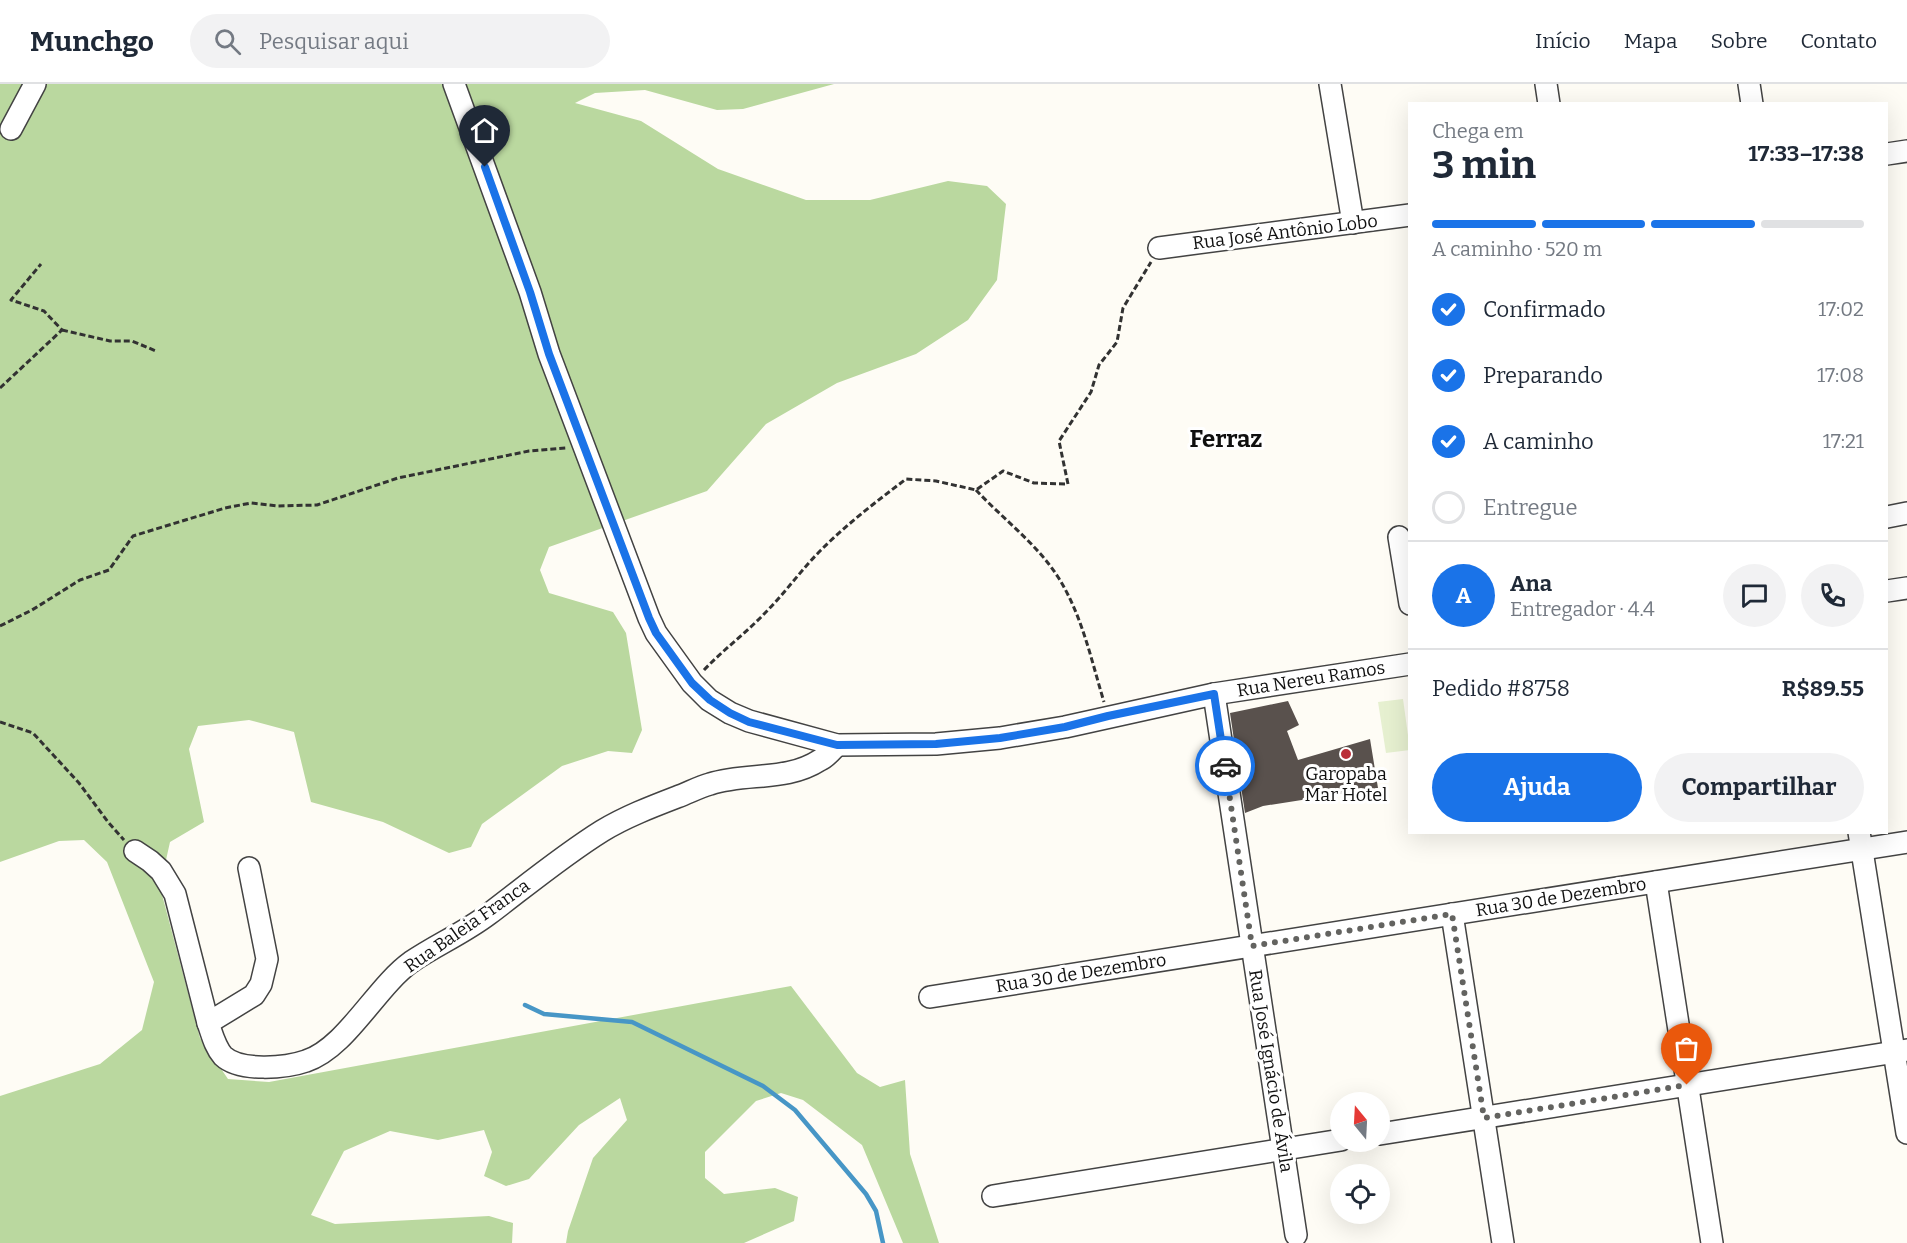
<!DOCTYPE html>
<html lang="pt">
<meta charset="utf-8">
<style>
body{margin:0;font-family:Bitter,serif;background:#f2f2f3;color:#1f2937;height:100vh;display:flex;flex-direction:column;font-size:22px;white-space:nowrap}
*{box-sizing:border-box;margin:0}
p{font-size:20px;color:#747a83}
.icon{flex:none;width:33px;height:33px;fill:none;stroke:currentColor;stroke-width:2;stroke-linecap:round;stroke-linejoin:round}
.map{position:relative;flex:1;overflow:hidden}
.details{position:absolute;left:1408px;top:18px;width:480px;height:732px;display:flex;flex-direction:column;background:#fff;border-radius:0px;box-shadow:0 6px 24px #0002}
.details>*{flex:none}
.needle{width:39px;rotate:342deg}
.buttons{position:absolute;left:1330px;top:1008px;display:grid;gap:12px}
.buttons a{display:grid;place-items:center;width:60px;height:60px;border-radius:50%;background:#fff;box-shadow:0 6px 24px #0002;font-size:30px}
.pin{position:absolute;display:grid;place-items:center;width:51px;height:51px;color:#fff;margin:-62px -26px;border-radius:50% 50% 50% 0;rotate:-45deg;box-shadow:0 0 6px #0007}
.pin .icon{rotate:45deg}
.courier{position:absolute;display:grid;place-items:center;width:60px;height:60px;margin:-30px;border:4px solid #1a73e8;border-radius:50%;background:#fff;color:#222;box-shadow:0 2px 8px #0007}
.headline em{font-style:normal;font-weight:700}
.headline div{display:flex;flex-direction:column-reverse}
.headline{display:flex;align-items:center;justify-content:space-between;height:102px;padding:0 24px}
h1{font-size:39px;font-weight:700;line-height:45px}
.bar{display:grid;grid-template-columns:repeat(4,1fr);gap:9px 6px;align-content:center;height:72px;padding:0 24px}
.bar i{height:8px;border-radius:4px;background:#e0e1e3}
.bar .selected{background:#1a73e8}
.bar p{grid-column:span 4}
.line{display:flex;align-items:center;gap:15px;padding:0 24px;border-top:2px solid #e0e1e3}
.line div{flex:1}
.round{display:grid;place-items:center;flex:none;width:63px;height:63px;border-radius:32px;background:#f2f2f3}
ol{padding:0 24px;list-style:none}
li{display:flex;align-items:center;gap:18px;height:66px}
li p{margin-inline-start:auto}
li .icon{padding:6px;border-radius:50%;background:#1a73e8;color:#fff;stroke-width:4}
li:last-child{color:#747a83}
li i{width:33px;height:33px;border:3px solid #e0e1e3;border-radius:50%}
.cta{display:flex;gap:12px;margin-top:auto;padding:12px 24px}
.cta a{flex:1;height:69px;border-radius:36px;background:#1a73e8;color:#fff;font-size:24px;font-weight:700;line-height:69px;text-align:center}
.cta a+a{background:#f2f2f3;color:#1f2937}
header{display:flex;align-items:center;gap:36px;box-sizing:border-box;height:84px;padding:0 30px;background:#fff;border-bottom:2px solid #e0e1e3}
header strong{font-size:28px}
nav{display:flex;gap:33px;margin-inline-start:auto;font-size:21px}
.search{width:420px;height:54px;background:#f2f2f3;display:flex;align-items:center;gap:15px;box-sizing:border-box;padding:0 21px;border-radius:33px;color:#747a83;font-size:22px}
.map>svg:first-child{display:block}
.forest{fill:#bad89f}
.pitch{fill:#e6f0d0}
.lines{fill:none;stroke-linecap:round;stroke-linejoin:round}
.stream{stroke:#4796c6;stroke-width:4.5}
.building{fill:#59514d}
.minor-casing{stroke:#434343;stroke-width:24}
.path{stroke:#323232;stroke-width:3;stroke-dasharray:6 3;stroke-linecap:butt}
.minor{stroke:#fff;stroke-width:21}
.done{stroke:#636360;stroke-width:6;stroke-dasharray:0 10.8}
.route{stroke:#1a73e8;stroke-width:8}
.poi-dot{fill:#ba2f39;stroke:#fff;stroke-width:2}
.labels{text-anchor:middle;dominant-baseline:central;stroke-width:6;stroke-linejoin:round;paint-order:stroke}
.street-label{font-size:18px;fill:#101010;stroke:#fff}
.poi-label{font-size:18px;fill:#101010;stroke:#fff}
.district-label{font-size:24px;font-weight:bold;fill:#101010;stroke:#fff}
</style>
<header>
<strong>Munchgo</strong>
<div class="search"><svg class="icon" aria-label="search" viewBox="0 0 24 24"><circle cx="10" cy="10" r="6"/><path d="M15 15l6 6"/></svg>Pesquisar aqui</div>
<nav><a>Início</a><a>Mapa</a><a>Sobre</a><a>Contato</a></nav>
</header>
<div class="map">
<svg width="1907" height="1159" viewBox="0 0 1907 1159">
<rect width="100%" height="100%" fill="#fefcf5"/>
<polygon class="forest" points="0,0 834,0 743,25 717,26 645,6 595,9 575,19 641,37 718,85 806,116 870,116 948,97 987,102 1006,120 997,196 968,236 916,270 837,299 766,340 707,407 549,463 540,486 549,509 613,528 626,549 642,646 632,669 608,667 562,682 482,740 471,763 449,769 383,738 311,718 294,648 249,636 198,642 189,665 204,738 170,758 160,803 200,954 228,995 269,998 791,902 857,989 880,1003 905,996 910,1070 939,1159 903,1159 862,1061 803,1016 781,1009 756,1017 705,1068 705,1094 724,1110 775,1104 798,1113 794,1137 744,1159 566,1159 568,1147 593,1074 627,1036 620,1014 579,1041 529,1095 506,1102 484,1092 492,1068 484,1046 438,1056 390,1047 344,1067 311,1131 335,1140 489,1132 513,1139 512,1159 0,1159 0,1012 100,980 142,946 154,898 107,778 84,756 59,757 0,778"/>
<polygon class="pitch" points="1403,615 1410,666 1386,669 1378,618"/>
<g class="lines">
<polyline class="stream" points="525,921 544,930 632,938 763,1002 795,1026 866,1110 876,1127 883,1159"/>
</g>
<polygon class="building" points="1288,617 1299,641 1287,647 1298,676 1370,655 1378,704 1263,722 1245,729 1230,629"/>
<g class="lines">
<defs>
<g id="minor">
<polyline points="454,0 530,208 549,270 649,534 656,549 692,599 709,616 730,629 749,637 837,661 936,660 1000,654 1065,643 1214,610 1410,580"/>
<polyline points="1330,0 1353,139"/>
<polyline points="1546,0 1549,20"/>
<polyline points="1749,0 1752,20"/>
<polyline points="11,45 35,0"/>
<polyline points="1887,70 1907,67"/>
<polyline points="1159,164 1410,131"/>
<polyline points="1887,433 1907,429"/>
<polyline points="1399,453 1410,520"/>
<polyline points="1887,507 1907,504"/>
<polyline points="1214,610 1296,1151"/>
<polyline points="1859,748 1907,1049"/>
<path d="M 135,767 L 150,777 L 161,787 L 175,810 L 208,939 C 212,950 215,963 223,972 C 240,988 286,984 306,977 C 346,964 376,903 411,878 C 436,861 464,849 489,830 C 526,802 562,772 602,747 C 625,733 651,723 677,713 C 688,709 699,703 710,700 C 747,688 786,698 820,676 C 827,673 832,666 837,661"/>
<polyline points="1656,798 1712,1159"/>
<polyline points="1452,830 1503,1159"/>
<polyline points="930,913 1907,758"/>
<polyline points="208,939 254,911 261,900 267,875 249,784"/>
<polyline points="1380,1050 1907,966"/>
<polyline points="993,1112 1341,1056"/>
</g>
</defs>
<use href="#minor" class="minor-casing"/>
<g class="path">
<polyline points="62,246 110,257 132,257 156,267"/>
<polyline points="0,304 62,246 44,227 11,216 41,180"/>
<path d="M 976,406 C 1002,434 1037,460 1058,493 C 1082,531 1091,575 1104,618"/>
<polyline points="0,542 32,526 80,496 109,486 133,452 225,424 251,419 278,422 317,421 398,394 529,367 566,364"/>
<path d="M 704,586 C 724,565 746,549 765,529 C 785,509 801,486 821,466 C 847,440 877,417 906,395 L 936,397 L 976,406 L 1003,387 L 1034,399 L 1068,400 L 1059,357 L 1091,308 L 1099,281 L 1117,258 L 1123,224 L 1151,178"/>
<polyline points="0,638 33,649 79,699 108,738 124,756"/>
</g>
<use href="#minor" class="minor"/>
</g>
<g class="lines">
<polyline class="done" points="1225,682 1252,862 1452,830 1484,1034 1687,1001"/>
<polyline class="route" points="485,83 530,208 549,270 649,534 656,549 692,599 710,616 730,629 749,638 837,661 936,660 1000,654 1065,643 1108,632 1214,610 1225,682"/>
</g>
<circle class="poi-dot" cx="1346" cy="670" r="6"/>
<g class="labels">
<g class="street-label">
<text transform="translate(1285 148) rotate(-7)">Rua José Antônio Lobo</text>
<text transform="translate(1311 595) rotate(-9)">Rua Nereu Ramos</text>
<text transform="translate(1561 813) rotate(-9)">Rua 30 de Dezembro</text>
<text transform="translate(467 842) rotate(-35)">Rua Baleia Franca</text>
<text transform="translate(1081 889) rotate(-9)">Rua 30 de Dezembro</text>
<text transform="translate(1271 987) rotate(81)">Rua José Ignácio de Ávila</text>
</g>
<g class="poi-label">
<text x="1346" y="690">Garopaba<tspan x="1346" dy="21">Mar Hotel</tspan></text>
</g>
<g class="district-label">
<text x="1226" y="355">Ferraz</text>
</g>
</g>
</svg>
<div class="buttons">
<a><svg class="needle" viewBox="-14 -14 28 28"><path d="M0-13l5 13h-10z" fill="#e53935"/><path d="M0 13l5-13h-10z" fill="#747a83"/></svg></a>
<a><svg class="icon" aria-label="locate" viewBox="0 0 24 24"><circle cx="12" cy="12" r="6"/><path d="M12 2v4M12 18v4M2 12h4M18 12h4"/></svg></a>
</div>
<div class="pin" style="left:1687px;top:1001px;background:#ea580c"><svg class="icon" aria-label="bag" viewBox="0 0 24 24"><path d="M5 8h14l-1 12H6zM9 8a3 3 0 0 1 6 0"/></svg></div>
<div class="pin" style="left:485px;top:83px;background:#1f2937"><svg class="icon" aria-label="home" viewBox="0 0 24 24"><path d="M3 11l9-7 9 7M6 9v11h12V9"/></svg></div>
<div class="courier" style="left:1225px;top:682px"><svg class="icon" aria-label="car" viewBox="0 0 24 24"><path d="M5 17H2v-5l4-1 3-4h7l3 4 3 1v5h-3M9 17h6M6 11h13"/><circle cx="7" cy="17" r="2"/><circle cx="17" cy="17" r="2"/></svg></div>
<section class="details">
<div class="headline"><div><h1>3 min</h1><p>Chega em</p></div><em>17:33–17:38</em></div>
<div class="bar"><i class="selected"></i><i class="selected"></i><i class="selected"></i><i></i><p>A caminho · 520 m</p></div>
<ol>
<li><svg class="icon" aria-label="check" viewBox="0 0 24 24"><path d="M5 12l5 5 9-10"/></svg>Confirmado<p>17:02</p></li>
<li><svg class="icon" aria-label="check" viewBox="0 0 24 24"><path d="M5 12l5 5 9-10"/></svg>Preparando<p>17:08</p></li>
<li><svg class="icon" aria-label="check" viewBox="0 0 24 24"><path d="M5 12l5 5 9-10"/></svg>A caminho<p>17:21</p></li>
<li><i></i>Entregue</li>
</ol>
<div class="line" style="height:108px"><b class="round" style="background:#1a73e8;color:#fff">A</b><div><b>Ana</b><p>Entregador · 4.4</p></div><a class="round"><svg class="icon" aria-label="chat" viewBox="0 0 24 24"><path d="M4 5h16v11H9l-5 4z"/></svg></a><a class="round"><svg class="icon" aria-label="phone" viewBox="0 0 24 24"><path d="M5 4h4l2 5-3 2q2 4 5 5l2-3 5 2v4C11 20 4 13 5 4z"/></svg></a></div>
<div class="line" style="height:78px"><div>Pedido #8758</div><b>R$89.55</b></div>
<div class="cta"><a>Ajuda</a><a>Compartilhar</a></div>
</section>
</div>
